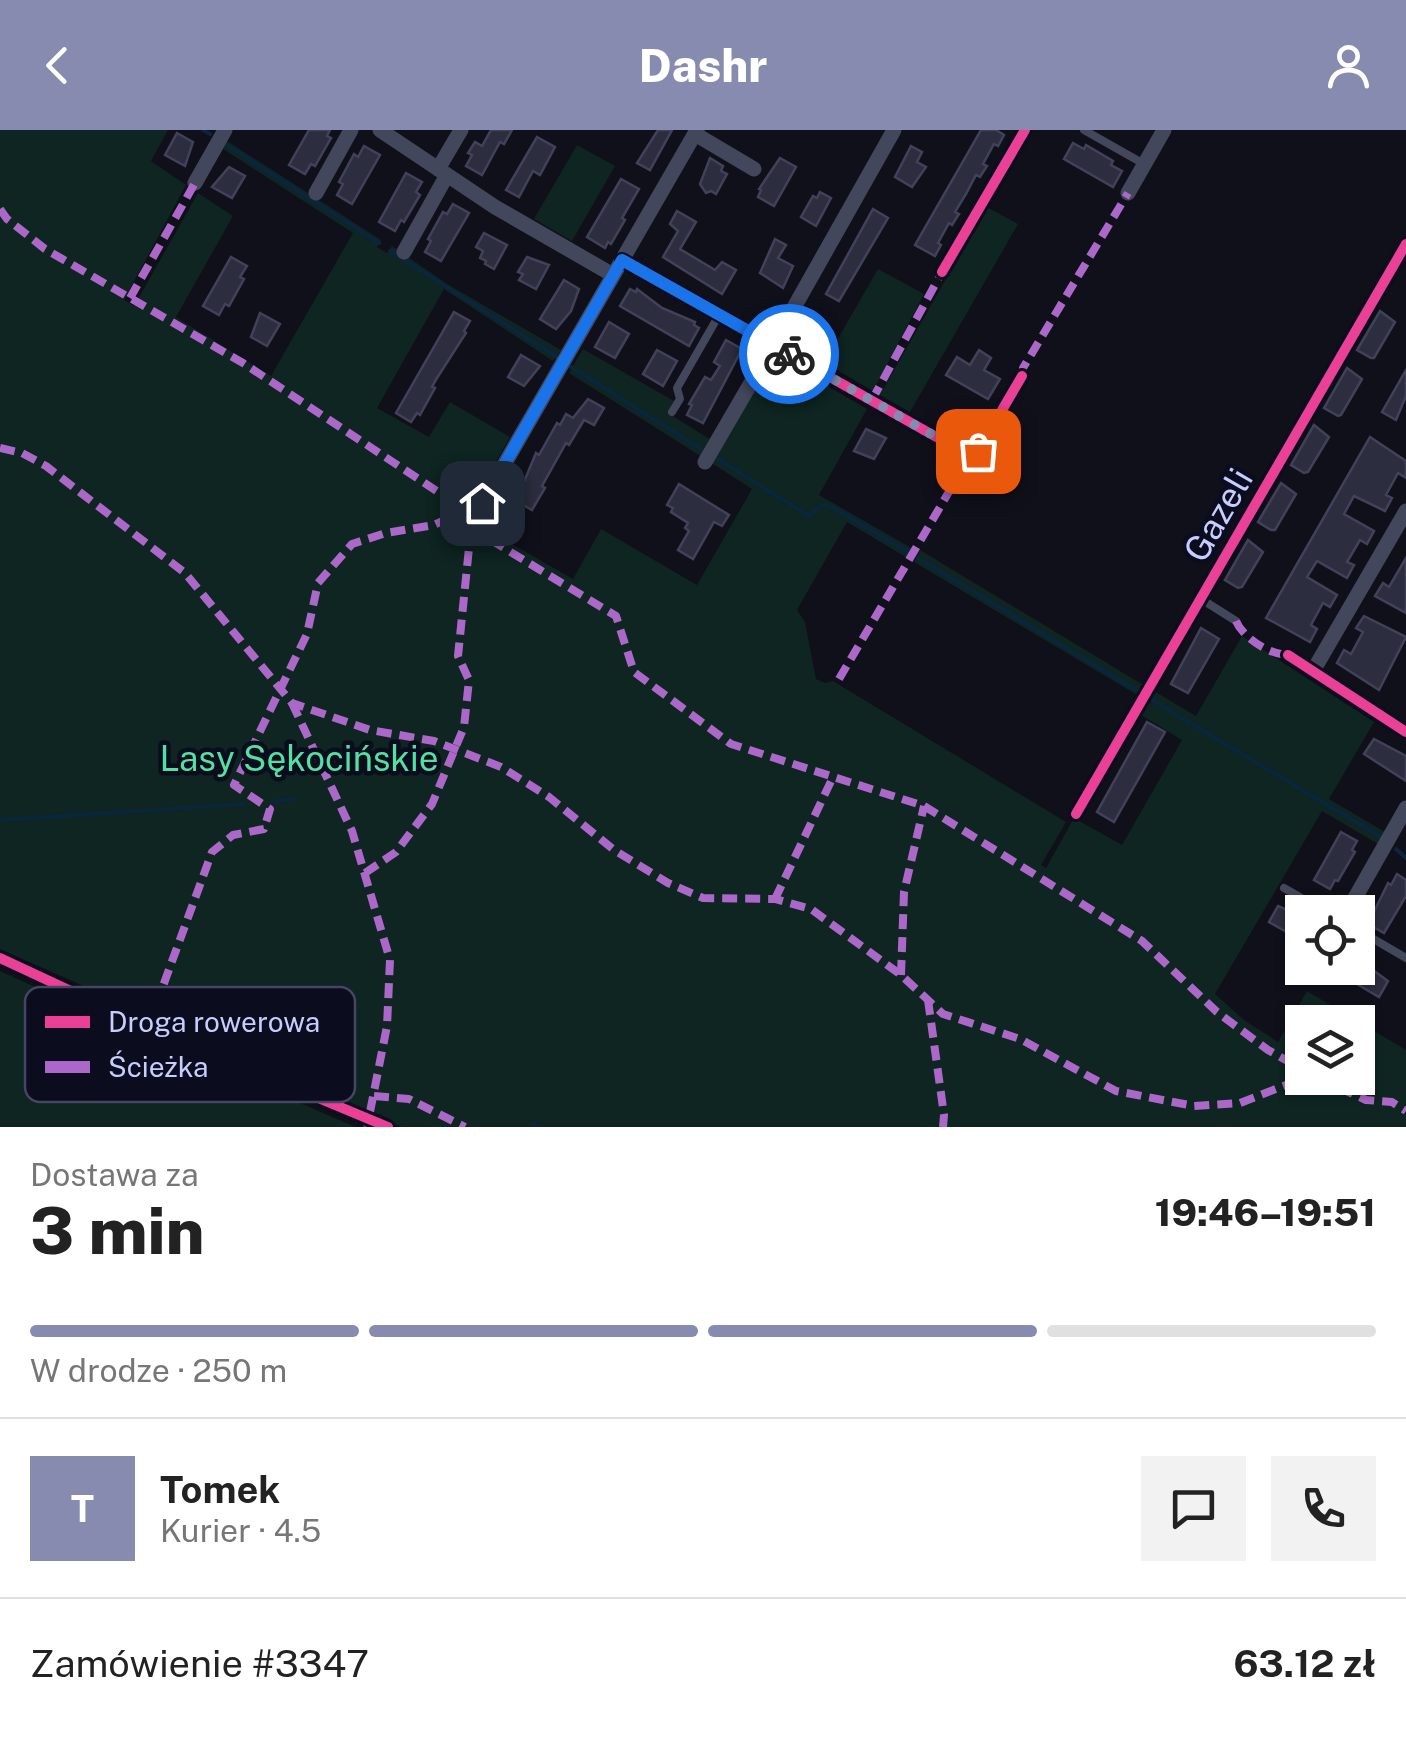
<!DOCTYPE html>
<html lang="pl">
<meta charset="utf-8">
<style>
body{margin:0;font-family:"Public Sans",sans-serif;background:#f2f2f2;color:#222;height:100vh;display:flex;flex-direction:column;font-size:38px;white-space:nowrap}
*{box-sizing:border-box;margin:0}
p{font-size:32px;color:#767676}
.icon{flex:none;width:55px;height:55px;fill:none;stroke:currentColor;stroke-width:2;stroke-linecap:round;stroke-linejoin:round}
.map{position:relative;height:997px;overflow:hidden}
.sheet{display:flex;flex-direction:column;background:#fff;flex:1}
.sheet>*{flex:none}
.controls{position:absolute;left:1285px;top:765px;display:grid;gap:20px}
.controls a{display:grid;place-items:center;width:90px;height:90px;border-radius:0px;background:#fff;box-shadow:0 2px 8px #0004;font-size:50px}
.pin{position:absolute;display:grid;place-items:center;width:85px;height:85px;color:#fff;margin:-42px;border-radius:20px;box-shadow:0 5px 15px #0006}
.courier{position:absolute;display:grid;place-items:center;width:100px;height:100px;margin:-50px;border:8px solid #1a73e8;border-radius:50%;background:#fff;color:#222;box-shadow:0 2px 12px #0007}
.head em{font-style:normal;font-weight:800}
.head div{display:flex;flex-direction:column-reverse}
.head{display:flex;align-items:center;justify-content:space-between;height:170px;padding:0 30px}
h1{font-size:65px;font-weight:800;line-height:75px}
.bar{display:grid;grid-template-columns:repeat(4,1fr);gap:15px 10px;align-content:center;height:120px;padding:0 30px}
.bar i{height:12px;border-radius:8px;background:#e0e0e0}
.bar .active{background:#878baf}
.bar p{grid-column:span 4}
.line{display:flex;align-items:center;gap:25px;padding:0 30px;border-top:2px solid #e0e0e0}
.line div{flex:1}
.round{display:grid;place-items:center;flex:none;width:105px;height:105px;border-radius:0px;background:#f2f2f2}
header{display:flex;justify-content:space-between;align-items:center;height:130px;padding:0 30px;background:#878baf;color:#fff;font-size:45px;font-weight:800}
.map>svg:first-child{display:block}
.green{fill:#0e2521;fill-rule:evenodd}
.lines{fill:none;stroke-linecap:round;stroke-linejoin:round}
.stream{stroke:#0a263c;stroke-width:4}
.building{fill:#2c2d3e;stroke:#414259;stroke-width:2.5}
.lane{stroke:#43475b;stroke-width:8}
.street{stroke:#43475b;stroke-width:15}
.quiet{stroke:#ac68c9;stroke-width:8;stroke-dasharray:15 8;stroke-linecap:butt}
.cycleway-casing{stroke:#0b0c1e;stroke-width:16}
.cycleway{stroke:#ea4096;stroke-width:10}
.done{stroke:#878baf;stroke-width:10;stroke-dasharray:0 18}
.route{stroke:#1a73e8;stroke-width:12}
.labels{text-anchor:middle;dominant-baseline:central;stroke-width:9;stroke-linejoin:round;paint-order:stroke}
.street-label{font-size:35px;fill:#c8cdff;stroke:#0b0c1e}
.park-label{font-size:35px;fill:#51e2a1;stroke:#0b0c1e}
.key{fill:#0b0c1e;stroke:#444662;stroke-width:2.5}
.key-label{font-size:28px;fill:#c8cdff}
</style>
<header><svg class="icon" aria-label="back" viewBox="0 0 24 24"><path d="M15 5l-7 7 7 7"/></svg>Dashr<svg class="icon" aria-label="person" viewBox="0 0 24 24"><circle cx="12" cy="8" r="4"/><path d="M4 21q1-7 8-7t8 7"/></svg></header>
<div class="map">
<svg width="1406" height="997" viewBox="0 0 1406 997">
<rect width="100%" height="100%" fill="#0f101a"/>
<g class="green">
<path d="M 0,0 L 168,0 L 151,31 L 186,55 L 124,170 L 134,176 L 198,63 L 233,86 L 176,187 L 271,246 L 353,103 L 223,19 L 227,11 L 381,110 L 377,117 L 387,123 L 392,116 L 447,154 L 561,220 L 553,231 L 444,159 L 377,278 L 429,307 L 450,272 L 510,307 L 475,369 L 472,385 L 489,401 L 573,449 L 601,399 L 697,455 L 752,359 L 710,332 L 769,234 L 783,230 L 867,279 L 819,365 L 913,419 L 909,429 L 847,392 L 797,480 L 805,492 L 816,549 L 825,553 L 833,551 L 1066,692 L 1041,735 L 1046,738 L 1074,688 L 1122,715 L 1182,610 L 1141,585 L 1154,561 L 1196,586 L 1242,506 L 1374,592 L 1329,669 L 1385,702 L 1378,714 L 1322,681 L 1215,864 L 1244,890 L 1278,912 L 1307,861 L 1406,920 L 1406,997 L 402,997 L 0,819 ZM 1302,892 L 1358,892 L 1358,948 L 1302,948 Z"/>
<polygon points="577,15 615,36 572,111 534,89"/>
<polygon points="987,77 1018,94 910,282 880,265"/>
<polygon points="878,139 924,164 873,261 825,233 822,237 764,205 777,195 788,202 792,215 824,233"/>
<polygon points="583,219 674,271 668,283 711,310 702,327 569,243"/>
<polygon points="920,420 1145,556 1139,566 914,432"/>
<polygon points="0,841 152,910 356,997 0,997"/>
</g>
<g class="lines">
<g class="stream">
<polyline points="203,0 210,4"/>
<polyline points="228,16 379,113"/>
<polyline points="390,121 557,227"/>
<polyline points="571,237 701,319"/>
<polyline points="718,329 809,386 821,376 828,375 908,422"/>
<polyline points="918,428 1136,560"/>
<polyline points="1151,569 1189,593"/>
<polyline points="1193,595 1383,708"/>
<polyline points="273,671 295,669"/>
<polyline points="0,690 244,674"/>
<polyline points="1396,719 1406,728"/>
<polyline points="534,995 542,997"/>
</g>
</g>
<g class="building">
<polygon points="309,0 330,0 327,6 331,8 315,36 311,34 305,44 289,35"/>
<polygon points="491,0 512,0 504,14 500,12 482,45 466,36 472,25 468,23 475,12 482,16"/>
<polygon points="658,0 672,0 650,40 637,33"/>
<polygon points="981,0 996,0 1004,5 998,16 994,14 983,34 987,36 980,47 976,45 966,64 955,82 959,84 952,95 949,93 938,113 941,115 935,126 915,115"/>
<polygon points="177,3 193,12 185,36 165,25"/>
<polygon points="537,7 555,17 540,45 533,41 519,67 506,60"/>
<polygon points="1073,13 1084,19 1086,15 1113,31 1111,35 1122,41 1113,57 1064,29"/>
<polygon points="364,16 380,25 352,74 337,65 343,54 339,52 354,24 358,27"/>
<polygon points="911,16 922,22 917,32 926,37 912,57 895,47"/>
<polygon points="710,28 723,36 721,41 727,44 716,64 711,61 706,63 700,54"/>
<polygon points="780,28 796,37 774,76 758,67 761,60 759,59"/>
<polygon points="229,37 245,46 232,68 212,57"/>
<polygon points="406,43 422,52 416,62 420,65 404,92 401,90 395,101 379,92"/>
<polygon points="621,49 639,59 622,88 625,90 611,114 608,112 605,118 587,107"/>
<polygon points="820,62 831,68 816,96 801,87 813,66 817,68"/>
<polygon points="453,74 469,83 441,131 425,122 431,111 428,109 443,82 447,84"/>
<polygon points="873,79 888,88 839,171 826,164"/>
<polygon points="677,81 696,92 680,119 715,140 722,132 736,140 722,164 663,127 678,101 670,94"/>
<polygon points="484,103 507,115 494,139 485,134 486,131 480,128 483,121 476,117"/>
<polygon points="775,109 786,115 778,128 793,136 783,158 760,143"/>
<polygon points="231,127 247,136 240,147 244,149 229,176 225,174 219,185 203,176"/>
<polygon points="527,127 549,135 536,159 519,150 523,144 518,142"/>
<polygon points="564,150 579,159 571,181 556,199 540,189"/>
<polygon points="630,159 636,162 637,159 662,178 695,192 694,195 699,198 689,216 620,176"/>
<polygon points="1380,181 1395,192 1374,228 1371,228 1357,220"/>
<polygon points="454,182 470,191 464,201 466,203 437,248 432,257 435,258 420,285 417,283 411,292 396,283"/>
<polygon points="260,183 280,194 267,216 251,207"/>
<polygon points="609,192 629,204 615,228 595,217"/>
<polygon points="726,210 742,219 703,293 687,285 692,275 689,274 705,247 711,250 720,236 714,232"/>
<polygon points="657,220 677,231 663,256 643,244"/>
<polygon points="979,220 991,228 984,240 1000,249 988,269 946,245 957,227 970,235"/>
<polygon points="521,225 540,236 524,256 508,247"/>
<polygon points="1347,238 1362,249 1341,285 1338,286 1324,278"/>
<polygon points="1406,240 1406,266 1396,290 1382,282"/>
<polygon points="588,269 604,278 594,295 584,290 569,315 566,313 542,356 545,358 532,380 516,371 536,323 539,325 557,293 560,295 566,284 573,288"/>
<polygon points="1314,295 1329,307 1308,342 1304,343 1291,335"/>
<polygon points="866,299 886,308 874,329 854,321"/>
<polygon points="1370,307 1406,331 1406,348 1398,343 1386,365 1392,368 1385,381 1354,366 1344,384 1374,401 1367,414 1360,410 1347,432 1354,435 1347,448 1317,431 1307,447 1337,465 1330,477 1323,473 1311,495 1317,499 1310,512 1266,488"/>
<polygon points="1281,353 1296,364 1275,400 1271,400 1258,392"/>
<polygon points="679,354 729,385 722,396 714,392 693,429 678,420 689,401 685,398 688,393 671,382 673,378 667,375"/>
<polygon points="1248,410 1263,422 1242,457 1238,458 1225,450"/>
<polygon points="1406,428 1406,483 1375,466 1383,453 1389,457"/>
<polygon points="1364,486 1406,507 1379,560 1337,533 1344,520 1351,524 1363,502 1356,498"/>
<polygon points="1201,498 1219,509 1188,563 1171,554"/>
<polygon points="1147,592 1165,602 1114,692 1097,682"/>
<polygon points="1374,609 1406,626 1406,651 1364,624"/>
<polygon points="1341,702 1357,711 1352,720 1355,722 1338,751 1335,750 1330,759 1314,750"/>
<polygon points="1397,744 1406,750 1406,766 1384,803 1368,794 1388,753 1391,755"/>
<polygon points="1278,776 1301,786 1296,796 1302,799 1302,825 1291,818 1297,808 1269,792"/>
<polygon points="1358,829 1388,851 1379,867 1357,854 1363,844 1358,841"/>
</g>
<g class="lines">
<g class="lane">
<polyline points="1084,0 1144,34"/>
<polyline points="672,282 680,269 677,258 719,185"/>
<polyline points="1201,469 1236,491"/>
<polyline points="1284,758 1326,782"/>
<polyline points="1358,800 1406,828"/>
</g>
<g class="street">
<polyline points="380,0 495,77 613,145"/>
<polyline points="695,4 754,39"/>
<polyline points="438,39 461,0"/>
<polyline points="195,53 225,0"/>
<polyline points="316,63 351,0"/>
<polyline points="1128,63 1164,0"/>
<polyline points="404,122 447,45"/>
<polyline points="622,130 970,326 978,321 1022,246"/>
<polyline points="942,142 1025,0"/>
<polyline points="783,197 894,0"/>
<polyline points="705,332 773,215"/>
<polyline points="482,373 697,0"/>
<polyline points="1288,525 1406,602"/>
<polyline points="1313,541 1406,381"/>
<polyline points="1076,684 1406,114"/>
<polyline points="1347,782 1406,678"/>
<polyline points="0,828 148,897 388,997"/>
</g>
<g class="quiet">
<polyline points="0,79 7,89 45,119 243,233 467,381 471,398 616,486 634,542 731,614 924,676 1142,811 1217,882 1268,920 1302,939"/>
<polyline points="130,168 195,53"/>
<polyline points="1022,246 1023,238 1128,63"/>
<polyline points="872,270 942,142"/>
<polyline points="0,318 22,323 46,336 185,443 292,573 370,600 434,611 501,637 549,667 614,720 668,753 703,768 775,769 811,779 901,845 943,884 1020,909 1116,961 1194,976 1240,973 1304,948"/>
<path d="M 1236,491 C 1243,508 1270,525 1288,525"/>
<polyline points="839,549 970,326"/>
<polyline points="292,573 352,701 390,830 387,896 367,997"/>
<polyline points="365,743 396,722 432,674 464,597 469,550 458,526 471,398"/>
<polyline points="775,769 833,647"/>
<polyline points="901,845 904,762 924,676"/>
<polyline points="928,870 944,985 943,997"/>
<polyline points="148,897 212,722 233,705 264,699 270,679 234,655 307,504 318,453 352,414 386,403 434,395 482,373"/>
<polyline points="1318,948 1366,970 1392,972 1406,981"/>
<polyline points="374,966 409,969 465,997"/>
</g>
<defs>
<g id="cycleway">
<polyline points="622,130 970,326 978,321 1022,246"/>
<polyline points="942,142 1025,0"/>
<polyline points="1288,525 1406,602"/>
<polyline points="1076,684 1406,114"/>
<polyline points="0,828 148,897 388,997"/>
</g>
</defs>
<use href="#cycleway" class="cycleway-casing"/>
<use href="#cycleway" class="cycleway"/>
</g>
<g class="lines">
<polyline class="done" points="789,224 970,326 978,321"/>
<polyline class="route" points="482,373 622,130 789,224"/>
</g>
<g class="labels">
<g class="street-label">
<text transform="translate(1218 385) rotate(-60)">Gazeli</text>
</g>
<g class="park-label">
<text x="299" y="628">Lasy Sękocińskie</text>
</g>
</g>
<rect x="25" y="857" width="330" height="115" rx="15" class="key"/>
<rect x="45" y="886" width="45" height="12" fill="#ea4096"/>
<rect x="45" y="931" width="45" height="12" fill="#ac68c9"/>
<g class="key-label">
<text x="108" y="902">Droga rowerowa</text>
<text x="108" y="947">Ścieżka</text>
</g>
</svg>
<div class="controls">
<a><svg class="icon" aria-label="locate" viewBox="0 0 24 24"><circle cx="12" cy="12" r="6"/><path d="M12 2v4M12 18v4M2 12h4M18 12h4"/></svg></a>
<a><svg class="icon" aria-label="layers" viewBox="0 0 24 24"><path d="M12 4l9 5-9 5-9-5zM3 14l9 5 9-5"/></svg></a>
</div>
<div class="pin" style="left:978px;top:321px;background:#ea580c"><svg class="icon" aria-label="bag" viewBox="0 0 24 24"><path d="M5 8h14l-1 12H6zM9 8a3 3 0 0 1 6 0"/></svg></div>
<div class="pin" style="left:482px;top:373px;background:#1f2937"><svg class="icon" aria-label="home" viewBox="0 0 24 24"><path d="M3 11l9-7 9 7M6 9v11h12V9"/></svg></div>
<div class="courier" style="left:789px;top:224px"><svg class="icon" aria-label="bike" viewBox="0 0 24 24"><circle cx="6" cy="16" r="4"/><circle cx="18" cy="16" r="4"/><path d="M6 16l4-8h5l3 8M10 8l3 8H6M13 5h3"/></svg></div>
</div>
<section class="sheet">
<div class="head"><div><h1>3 min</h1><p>Dostawa za</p></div><em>19:46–19:51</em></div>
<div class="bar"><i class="active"></i><i class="active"></i><i class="active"></i><i></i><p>W drodze · 250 m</p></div>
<div class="line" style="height:180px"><b class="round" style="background:#878baf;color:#fff">T</b><div><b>Tomek</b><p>Kurier · 4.5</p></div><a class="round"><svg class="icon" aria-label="chat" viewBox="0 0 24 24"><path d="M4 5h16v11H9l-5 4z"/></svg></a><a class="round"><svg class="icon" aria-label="phone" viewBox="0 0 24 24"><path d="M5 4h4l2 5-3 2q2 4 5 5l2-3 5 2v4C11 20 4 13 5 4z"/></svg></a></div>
<div class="line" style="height:130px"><div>Zamówienie #3347</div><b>63.12 zł</b></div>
</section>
